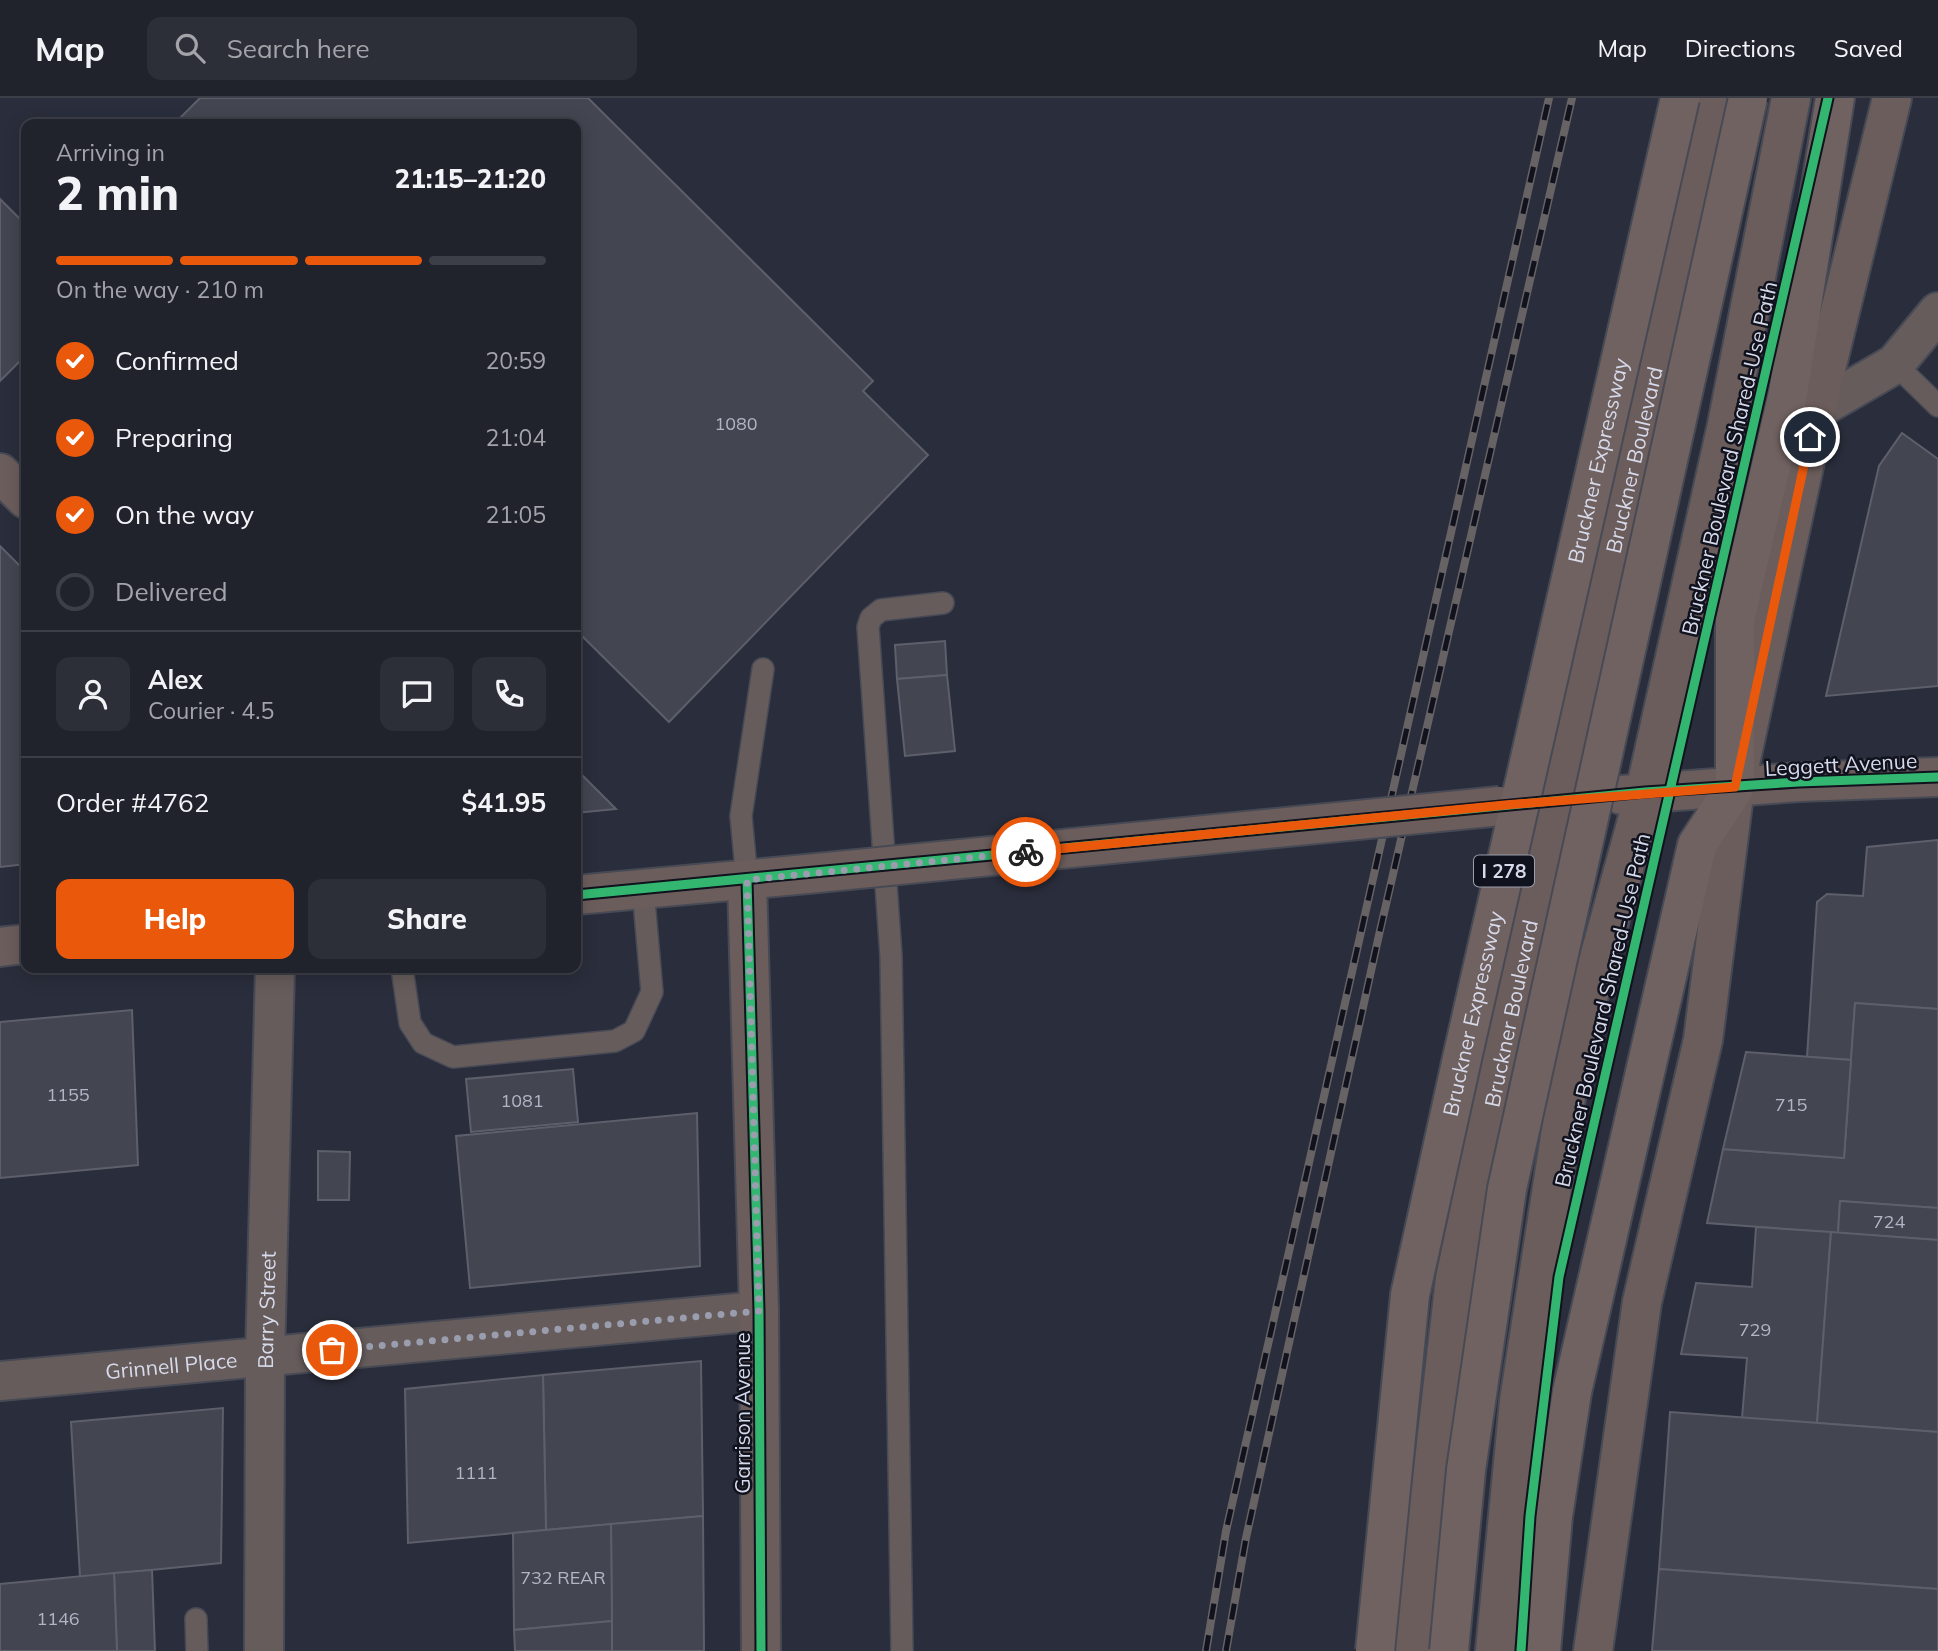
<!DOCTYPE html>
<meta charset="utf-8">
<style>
body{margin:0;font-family:Mulish,sans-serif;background:#2d2f38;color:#f1f3f6;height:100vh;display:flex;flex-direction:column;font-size:26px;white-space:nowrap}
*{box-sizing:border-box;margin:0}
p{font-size:23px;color:#a2a4a9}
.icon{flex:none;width:38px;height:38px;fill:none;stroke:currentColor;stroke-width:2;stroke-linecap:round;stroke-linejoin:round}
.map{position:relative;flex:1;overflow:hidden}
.details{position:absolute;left:21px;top:21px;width:560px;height:854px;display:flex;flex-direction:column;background:#20222c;border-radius:14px;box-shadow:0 4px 18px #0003,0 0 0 2px #3d3f48}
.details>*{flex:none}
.pin{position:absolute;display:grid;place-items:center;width:60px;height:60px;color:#fff;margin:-30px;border:4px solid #fff;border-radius:50%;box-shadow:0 2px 7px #0007}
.courier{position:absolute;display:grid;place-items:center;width:70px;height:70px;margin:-35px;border:5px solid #ea580c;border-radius:50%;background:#fff;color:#222;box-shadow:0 2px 9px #0007}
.overview em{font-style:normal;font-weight:800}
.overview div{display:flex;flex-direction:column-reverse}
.overview{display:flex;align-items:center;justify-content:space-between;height:119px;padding:0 35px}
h1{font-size:46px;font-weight:800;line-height:52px}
.bar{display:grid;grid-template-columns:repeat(4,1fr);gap:10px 7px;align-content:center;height:84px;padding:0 35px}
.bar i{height:9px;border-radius:5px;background:#3d3f48}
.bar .on{background:#ea580c}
.bar p{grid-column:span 4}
.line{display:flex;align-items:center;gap:18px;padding:0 35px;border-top:2px solid #3d3f48}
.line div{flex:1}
.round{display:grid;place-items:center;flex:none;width:74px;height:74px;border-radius:14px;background:#2d2f38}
ol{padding:0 35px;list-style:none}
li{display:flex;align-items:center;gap:21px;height:77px}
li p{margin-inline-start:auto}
li .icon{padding:7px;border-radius:50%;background:#ea580c;color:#fff;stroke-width:4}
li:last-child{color:#a2a4a9}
li i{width:38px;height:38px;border:4px solid #3d3f48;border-radius:50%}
.button{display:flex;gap:14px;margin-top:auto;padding:14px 35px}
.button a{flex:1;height:80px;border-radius:14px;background:#ea580c;color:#fff;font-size:28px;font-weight:800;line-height:80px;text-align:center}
.button a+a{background:#2d2f38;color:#f1f3f6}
header{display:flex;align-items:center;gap:42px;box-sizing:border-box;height:98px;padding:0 35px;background:#20222c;border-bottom:2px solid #3d3f48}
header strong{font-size:33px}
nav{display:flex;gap:38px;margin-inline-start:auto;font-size:24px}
.search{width:490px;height:63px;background:#2d2f38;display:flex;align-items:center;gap:18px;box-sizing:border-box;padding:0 24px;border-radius:14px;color:#a2a4a9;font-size:26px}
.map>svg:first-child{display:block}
.building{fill:#434551;stroke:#5d5f6b;stroke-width:2}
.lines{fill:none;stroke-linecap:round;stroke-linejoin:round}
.service-casing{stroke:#474a55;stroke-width:24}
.minor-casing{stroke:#474a55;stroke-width:42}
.secondary-casing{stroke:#474a55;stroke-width:42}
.motorway-casing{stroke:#474a55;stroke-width:42}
.service{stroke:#665c5c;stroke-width:21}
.minor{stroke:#665c5c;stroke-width:38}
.secondary{stroke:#6b5d5c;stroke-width:38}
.motorway{stroke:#706261;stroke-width:38}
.rail-casing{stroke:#676264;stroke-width:8}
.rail{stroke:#10121d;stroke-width:5;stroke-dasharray:16;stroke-linecap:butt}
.secondary-bridge-casing{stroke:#474a55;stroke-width:42;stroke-linecap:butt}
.motorway-bridge-casing{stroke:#474a55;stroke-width:42;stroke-linecap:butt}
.secondary-bridge{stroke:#6b5d5c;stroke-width:38}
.motorway-bridge{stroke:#706261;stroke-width:38}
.cycleway-casing{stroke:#10121d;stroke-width:13}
.cycleway{stroke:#33b770;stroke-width:9}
.done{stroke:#9a9dad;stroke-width:7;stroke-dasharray:0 12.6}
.route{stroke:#ea580c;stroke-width:9}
.labels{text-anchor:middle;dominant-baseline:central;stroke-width:5;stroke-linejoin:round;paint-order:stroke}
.number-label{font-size:18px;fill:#b2b5c4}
.shield{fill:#10121d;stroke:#9b9ead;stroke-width:2}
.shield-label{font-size:19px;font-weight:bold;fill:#d7daeb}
.street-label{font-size:21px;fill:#d7daeb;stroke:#10121d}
</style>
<header>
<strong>Map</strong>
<div class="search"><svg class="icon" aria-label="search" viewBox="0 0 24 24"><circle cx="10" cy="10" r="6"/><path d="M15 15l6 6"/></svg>Search here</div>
<nav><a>Map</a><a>Directions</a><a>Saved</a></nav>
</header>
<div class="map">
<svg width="1938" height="1553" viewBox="0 0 1938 1553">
<rect width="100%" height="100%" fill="#2a2d3b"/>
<g class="building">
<polygon points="200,0 588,0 873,283 863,293 928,357 669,624 576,532 576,26 174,26"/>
<polygon points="0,101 26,127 26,257 0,283"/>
<polygon points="1902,335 1938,361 1938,588 1826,598 1879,368"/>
<polygon points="0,448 26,474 26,766 0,769"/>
<polygon points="945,543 947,577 897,581 895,547"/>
<polygon points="947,577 955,653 905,658 897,581"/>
<polygon points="576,671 616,711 576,715"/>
<polygon points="1938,742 1938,911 1855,905 1851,962 1807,959 1817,804 1827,796 1863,798 1867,749"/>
<polygon points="1855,905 1938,911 1938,1110 1840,1103 1838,1135 1707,1125 1723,1051 1844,1060"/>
<polygon points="132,912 138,1067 0,1080 0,924"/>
<polygon points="1746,954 1851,962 1844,1060 1723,1051"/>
<polygon points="573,971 578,1024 471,1034 466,981"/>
<polygon points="697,1015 700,1168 470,1190 456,1038"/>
<polygon points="318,1053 350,1054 349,1102 318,1102"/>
<polygon points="1840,1103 1938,1110 1938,1142 1838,1135"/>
<polygon points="1756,1129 1831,1134 1817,1325 1742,1320 1747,1260 1681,1256 1696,1185 1752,1189"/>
<polygon points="1831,1134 1938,1142 1938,1334 1817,1325"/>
<polygon points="701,1263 703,1418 546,1432 543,1277"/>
<polygon points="543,1277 546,1432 408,1445 405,1291"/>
<polygon points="223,1310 221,1465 80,1479 71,1324"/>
<polygon points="1670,1314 1938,1334 1938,1491 1659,1471"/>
<polygon points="703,1418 704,1553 612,1553 611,1426"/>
<polygon points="611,1426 612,1523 514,1532 513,1435"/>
<polygon points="1659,1471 1938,1491 1938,1553 1652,1553"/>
<polygon points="152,1472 155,1553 117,1553 114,1475"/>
<polygon points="114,1475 117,1553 0,1553 0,1486"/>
<polygon points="612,1523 612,1553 515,1553 514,1532"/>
</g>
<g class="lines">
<defs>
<g id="service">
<polyline points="1895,266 1938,308"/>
<polyline points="747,782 741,718 763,571"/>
<polyline points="402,870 410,925 423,945 453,959 615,943 634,933 652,894 643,791"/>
<polyline points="196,1521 197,1553"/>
<polyline points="902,1553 891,858 868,529 871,520 881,512 943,505"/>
</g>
<g id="minor">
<polyline points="1816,312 1895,266 1938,214"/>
<path id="s1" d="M 0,1283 L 759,1213"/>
<path id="s2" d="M 264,1553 L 265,1258 L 275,870"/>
</g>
<g id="secondary">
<polyline points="0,375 26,401"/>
<polyline points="1622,697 1799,684 1938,679"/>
<polyline points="747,782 759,1213 761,1553"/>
<polyline points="576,797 807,776"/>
<polyline points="0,849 26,846"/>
<path id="s3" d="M 1412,1553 L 1455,1181 L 1555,704 L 1688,126 L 1715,0"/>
<polyline points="1495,1553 1519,1303 1573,954 1645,694 1727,327 1791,0"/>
<polyline points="1593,1553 1642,1204 1703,942 1735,689 1816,312 1892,0"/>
</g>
<polyline id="motorway" points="1541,1553 1553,1418 1572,1294 1697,747 1735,689 1735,522 1788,295 1835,0"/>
</defs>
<use href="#service" class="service-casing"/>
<use href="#minor" class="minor-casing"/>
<use href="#secondary" class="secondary-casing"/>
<use href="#motorway" class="motorway-casing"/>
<use href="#service" class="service"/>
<use href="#minor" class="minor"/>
<use href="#secondary" class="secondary"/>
<use href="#motorway" class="motorway"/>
<defs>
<g id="rail">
<polyline points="1206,1553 1226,1433 1549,0"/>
<polyline points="1226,1553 1246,1440 1379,837 1572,0"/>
</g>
</defs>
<use href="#rail" class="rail-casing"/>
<use href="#rail" class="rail"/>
<defs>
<polyline id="secondary-bridge" points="807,776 1500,708"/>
<g id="motorway-bridge">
<path id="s4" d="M 1375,1553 L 1410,1197 L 1463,956 L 1680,0"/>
<polyline points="1449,1553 1466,1372 1507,1091 1748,0"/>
</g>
</defs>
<use href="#secondary-bridge" class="secondary-bridge-casing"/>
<use href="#motorway-bridge" class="motorway-bridge-casing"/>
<use href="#secondary-bridge" class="secondary-bridge"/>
<use href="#motorway-bridge" class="motorway-bridge"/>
<defs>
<g id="cycleway">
<polyline points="747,782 759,1213 761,1553"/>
<polyline points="576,797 1645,694 1799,684 1938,679"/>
<polyline points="1521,1553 1530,1418 1559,1179 1828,0"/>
</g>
</defs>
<use href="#cycleway" class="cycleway-casing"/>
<use href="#cycleway" class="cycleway"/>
</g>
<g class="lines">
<polyline class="done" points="332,1252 759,1213 747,782 1026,754"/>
<polyline class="route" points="1026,754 1505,707 1735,689 1810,339"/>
</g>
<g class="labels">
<g class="number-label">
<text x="736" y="325">1080</text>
<text x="68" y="996">1155</text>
<text x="522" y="1002">1081</text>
<text x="1791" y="1006">715</text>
<text x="1889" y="1123">724</text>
<text x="1755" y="1231">729</text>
<text x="476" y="1374">1111</text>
<text x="563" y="1479">732 REAR</text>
<text x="58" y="1520">1146</text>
</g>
<rect class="shield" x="1474" y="757.5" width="60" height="31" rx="5"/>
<g class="shield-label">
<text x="1504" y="773">I 278</text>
</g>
<g class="street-label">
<text transform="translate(1729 360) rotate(-77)">Bruckner Boulevard Shared-Use Path</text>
<text stroke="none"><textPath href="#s4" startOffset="1213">Bruckner Expressway</textPath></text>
<text stroke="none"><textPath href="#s3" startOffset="1213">Bruckner Boulevard</textPath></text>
<text transform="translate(1841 666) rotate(-3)">Leggett Avenue</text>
<text transform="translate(1602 912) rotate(-77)">Bruckner Boulevard Shared-Use Path</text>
<text stroke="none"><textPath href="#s4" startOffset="646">Bruckner Expressway</textPath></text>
<text stroke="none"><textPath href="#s3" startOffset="646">Bruckner Boulevard</textPath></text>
<text stroke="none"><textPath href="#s2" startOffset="341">Barry Street</textPath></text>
<text stroke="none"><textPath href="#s1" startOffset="172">Grinnell Place</textPath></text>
<text transform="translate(742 1315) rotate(-90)">Garrison Avenue</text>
</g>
</g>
</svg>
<div class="pin" style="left:332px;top:1252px;background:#ea580c"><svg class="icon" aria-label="bag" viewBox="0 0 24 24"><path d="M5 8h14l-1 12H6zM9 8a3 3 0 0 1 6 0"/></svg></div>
<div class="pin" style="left:1810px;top:339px;background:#1f2937"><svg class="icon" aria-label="home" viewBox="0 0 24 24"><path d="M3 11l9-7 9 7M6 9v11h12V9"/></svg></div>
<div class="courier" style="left:1026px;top:754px"><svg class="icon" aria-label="bike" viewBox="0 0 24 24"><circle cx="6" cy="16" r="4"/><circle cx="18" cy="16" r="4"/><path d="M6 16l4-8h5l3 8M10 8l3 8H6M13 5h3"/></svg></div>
<section class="details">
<div class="overview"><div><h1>2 min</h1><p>Arriving in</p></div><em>21:15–21:20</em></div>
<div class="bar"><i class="on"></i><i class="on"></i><i class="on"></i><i></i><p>On the way · 210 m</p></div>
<ol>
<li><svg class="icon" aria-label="check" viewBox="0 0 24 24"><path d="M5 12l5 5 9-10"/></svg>Confirmed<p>20:59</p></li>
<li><svg class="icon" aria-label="check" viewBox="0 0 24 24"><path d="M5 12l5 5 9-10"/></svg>Preparing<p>21:04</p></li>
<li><svg class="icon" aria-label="check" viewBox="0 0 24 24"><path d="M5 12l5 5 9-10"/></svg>On the way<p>21:05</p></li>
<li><i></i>Delivered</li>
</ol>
<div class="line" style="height:126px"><a class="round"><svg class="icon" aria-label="person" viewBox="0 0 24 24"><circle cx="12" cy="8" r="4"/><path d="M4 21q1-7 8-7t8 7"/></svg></a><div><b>Alex</b><p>Courier · 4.5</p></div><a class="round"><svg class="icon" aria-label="chat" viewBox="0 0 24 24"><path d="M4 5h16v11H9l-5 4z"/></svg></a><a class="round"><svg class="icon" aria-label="phone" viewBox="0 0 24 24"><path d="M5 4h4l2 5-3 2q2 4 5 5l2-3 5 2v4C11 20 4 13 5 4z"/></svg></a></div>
<div class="line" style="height:91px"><div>Order #4762</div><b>$41.95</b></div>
<div class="button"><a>Help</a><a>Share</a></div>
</section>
</div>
